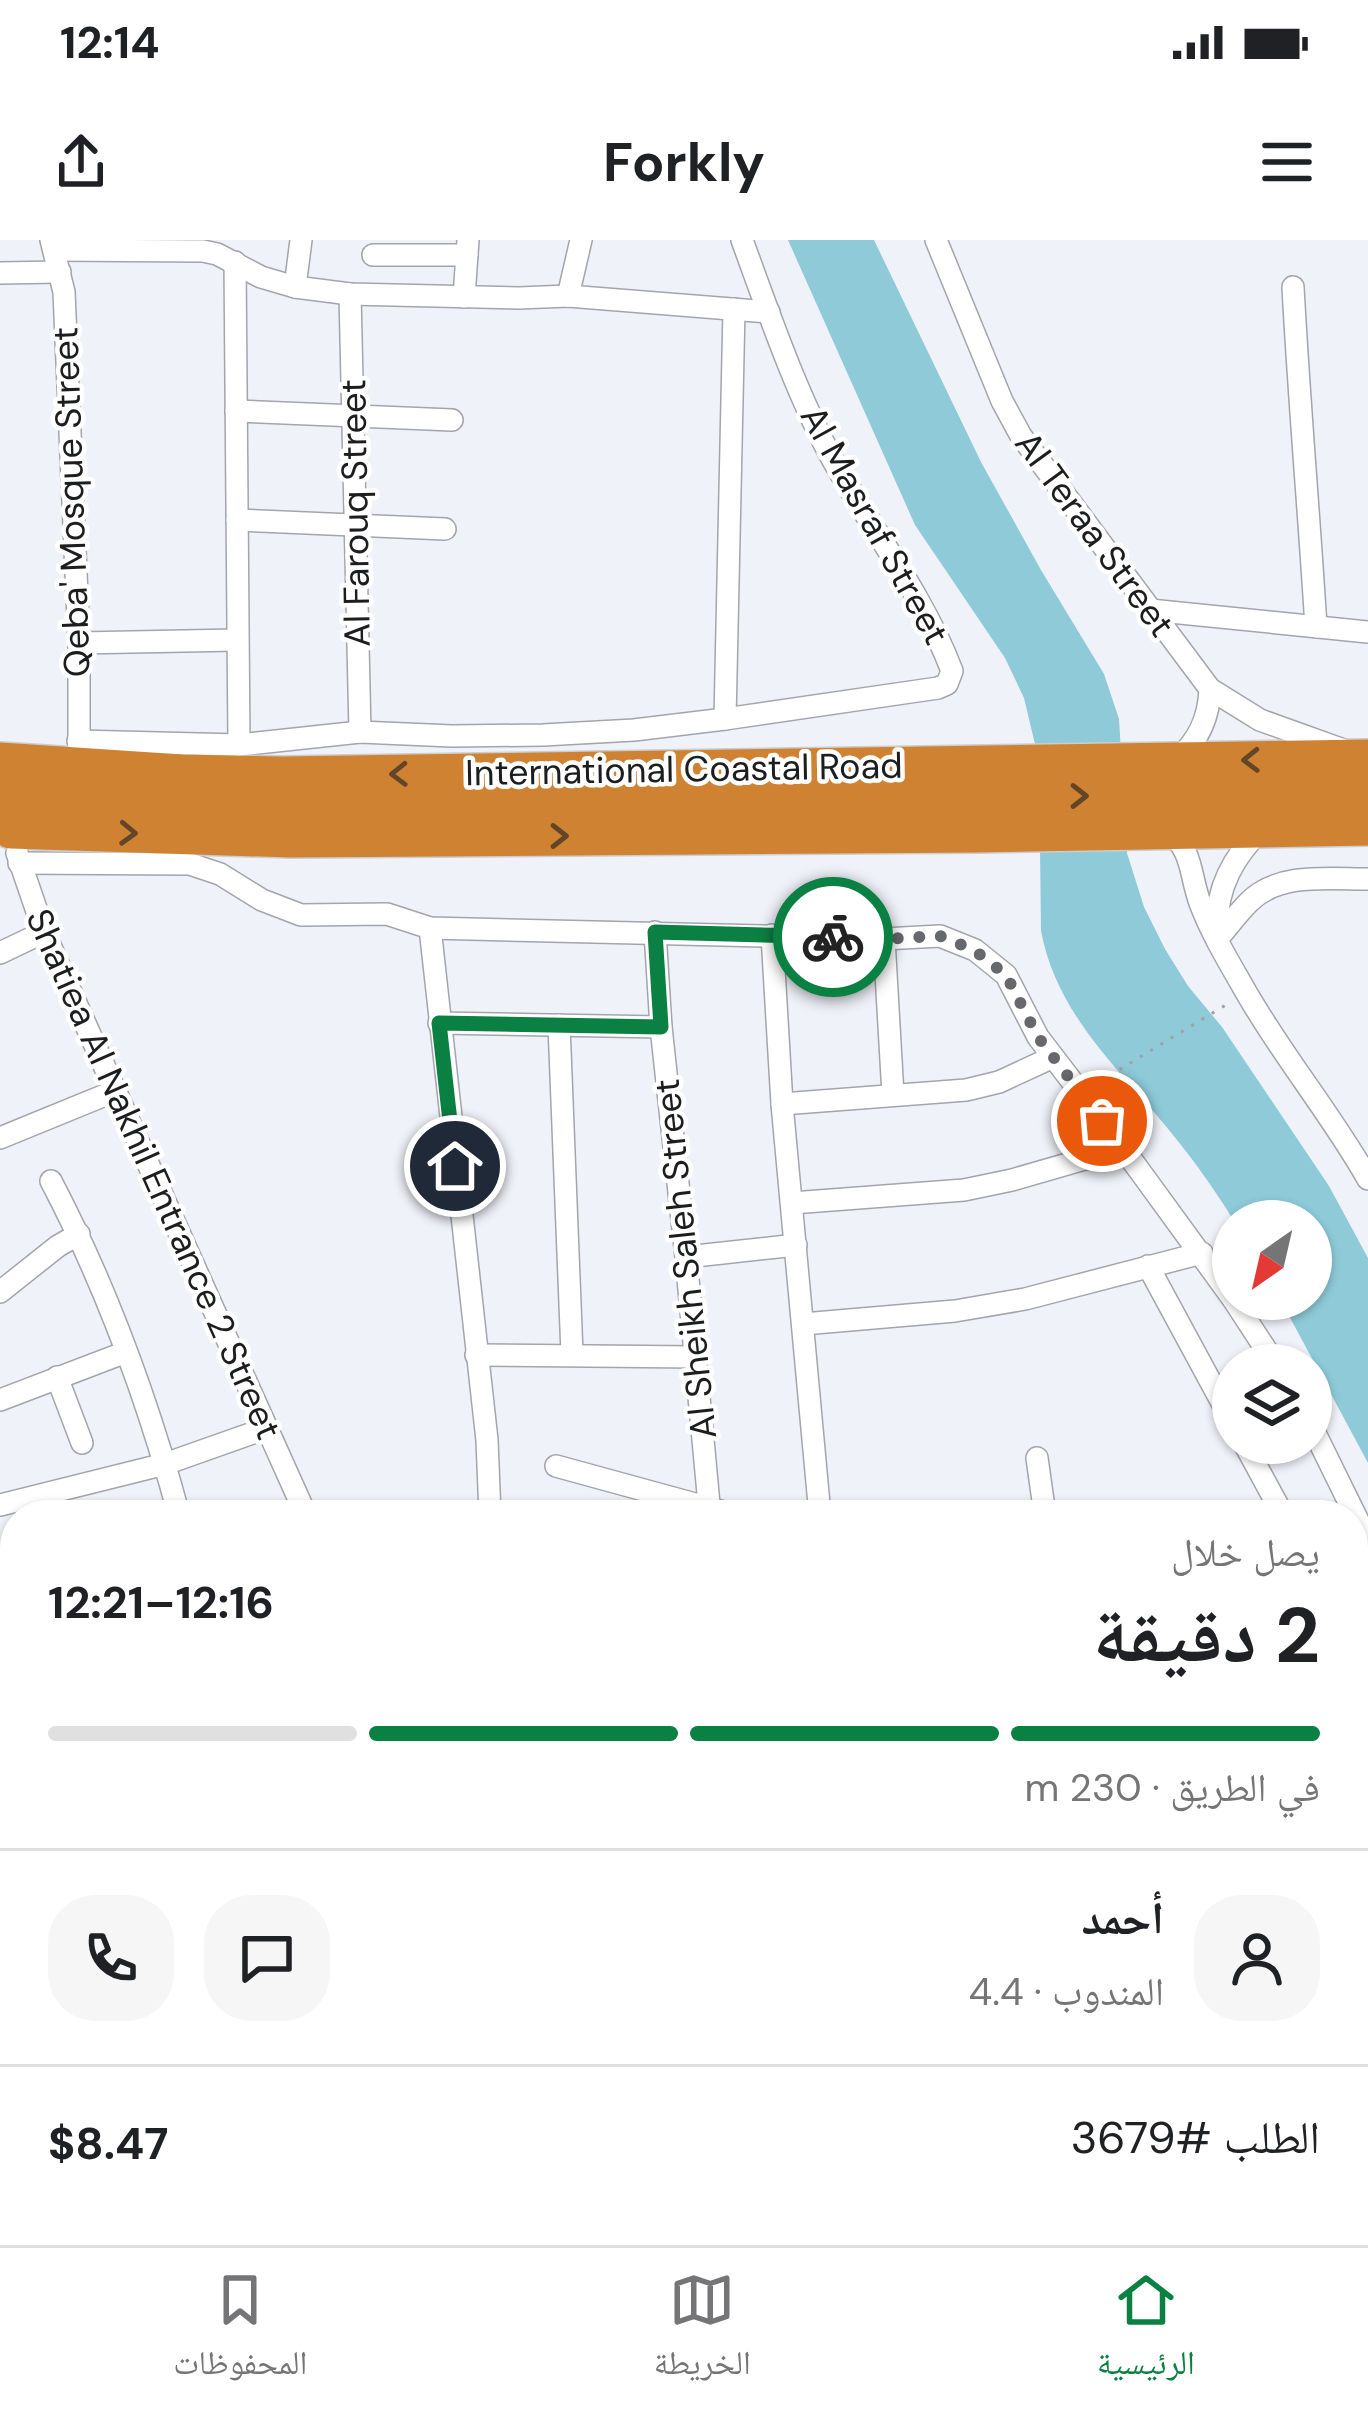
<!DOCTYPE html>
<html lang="ar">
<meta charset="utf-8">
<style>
body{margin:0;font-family:"DM Sans","Noto Naskh Arabic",sans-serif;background:#f6f6f6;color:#202124;direction:rtl;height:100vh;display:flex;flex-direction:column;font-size:45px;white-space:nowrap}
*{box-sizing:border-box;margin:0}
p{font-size:39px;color:#757577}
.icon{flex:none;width:66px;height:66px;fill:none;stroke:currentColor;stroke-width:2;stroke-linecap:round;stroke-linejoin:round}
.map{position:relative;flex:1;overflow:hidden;direction:ltr}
.drawer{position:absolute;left:0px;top:1260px;width:1368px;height:747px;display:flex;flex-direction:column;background:#fff;border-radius:48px 48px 0 0;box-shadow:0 3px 9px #0004;direction:rtl}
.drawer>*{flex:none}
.needle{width:78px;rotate:214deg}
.controls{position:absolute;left:1212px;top:960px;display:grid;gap:24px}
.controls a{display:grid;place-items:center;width:120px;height:120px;border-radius:50%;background:#fff;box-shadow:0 3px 9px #0004;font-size:60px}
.pin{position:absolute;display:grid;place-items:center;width:102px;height:102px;color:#fff;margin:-51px;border:6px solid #fff;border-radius:50%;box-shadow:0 3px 12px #0007}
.courier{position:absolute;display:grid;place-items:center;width:120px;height:120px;margin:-60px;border:9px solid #0b8043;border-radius:50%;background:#fff;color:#222;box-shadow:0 3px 15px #0007}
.overview em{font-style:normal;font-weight:700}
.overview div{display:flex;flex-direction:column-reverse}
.overview{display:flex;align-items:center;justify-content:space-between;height:204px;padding:0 48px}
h1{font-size:78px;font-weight:700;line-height:90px}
.bar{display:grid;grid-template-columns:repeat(4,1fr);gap:18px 12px;align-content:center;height:144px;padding:0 48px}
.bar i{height:15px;border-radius:9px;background:#e0e0e0}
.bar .active{background:#0b8043}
.bar p{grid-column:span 4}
.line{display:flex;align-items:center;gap:30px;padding:0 48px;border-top:3px solid #e0e0e0}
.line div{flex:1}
.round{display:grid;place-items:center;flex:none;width:126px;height:126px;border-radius:48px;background:#f6f6f6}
.status{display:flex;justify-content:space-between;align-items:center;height:84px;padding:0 60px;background:#fff;direction:ltr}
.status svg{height:33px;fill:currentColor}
header{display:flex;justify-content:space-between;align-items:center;height:156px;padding:0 48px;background:#fff;font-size:54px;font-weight:700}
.tabs{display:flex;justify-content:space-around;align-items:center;height:168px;border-top:3px solid #e0e0e0;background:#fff;font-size:33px;color:#757577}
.tabs a{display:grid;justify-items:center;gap:6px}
.tabs .active{color:#0b8043}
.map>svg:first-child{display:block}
.water{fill:#8fcad9}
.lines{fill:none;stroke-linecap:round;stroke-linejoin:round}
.street-casing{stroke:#a3a5ab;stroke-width:24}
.highway-casing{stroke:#cdcdce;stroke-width:42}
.path{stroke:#9fa1a6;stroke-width:3;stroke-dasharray:3 9;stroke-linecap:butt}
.street{stroke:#fff;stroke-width:21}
.highway{stroke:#ce8232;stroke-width:39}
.oneway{stroke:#634527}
.done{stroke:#66686b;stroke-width:12;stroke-dasharray:0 21.6}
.route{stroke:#0b8043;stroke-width:15}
.labels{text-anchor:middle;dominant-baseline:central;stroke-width:9;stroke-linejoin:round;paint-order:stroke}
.street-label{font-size:36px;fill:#1c1d1f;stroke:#fff}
</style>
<div class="status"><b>12:14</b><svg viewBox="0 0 49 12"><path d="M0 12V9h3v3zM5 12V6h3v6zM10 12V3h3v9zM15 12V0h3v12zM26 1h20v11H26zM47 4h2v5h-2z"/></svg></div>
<header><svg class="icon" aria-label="menu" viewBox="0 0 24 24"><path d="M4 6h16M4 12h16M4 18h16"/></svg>Forkly<svg class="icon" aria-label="share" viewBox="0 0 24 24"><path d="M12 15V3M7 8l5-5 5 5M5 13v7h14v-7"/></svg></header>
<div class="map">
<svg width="1368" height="2005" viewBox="0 0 1368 2005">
<rect width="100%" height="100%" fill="#f0f2f9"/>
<path class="water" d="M 788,0 L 874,0 L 981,222 L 1041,330 L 1104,434 L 1119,479 L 1127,613 L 1144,667 L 1165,709 L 1188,746 L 1222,787 L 1329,946 L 1368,1018 L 1368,1223 L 1280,1059 L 1311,1059 L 1311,981 L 1234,981 C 1218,955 1200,929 1181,905 C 1128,836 1058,781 1041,691 L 1039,521 L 1024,458 L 1005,418 L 915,285 Z"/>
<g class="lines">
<defs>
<g id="street">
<polyline points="51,0 64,52 79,403 79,513"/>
<polyline points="936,0 1002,161 1021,196 1210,449 1260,480 1349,512"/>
<polyline points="54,10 203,11 217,14 261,37 295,47 350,54 519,58 568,56 769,72"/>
<polyline points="373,15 467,15"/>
<polyline points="235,22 239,505"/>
<polyline points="0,33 60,32"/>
<polyline points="295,47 301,0"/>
<path d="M 1293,47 C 1299,160 1309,273 1316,387"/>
<polyline points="350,54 360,492"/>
<polyline points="568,56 581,0"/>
<polyline points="464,57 468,0"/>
<polyline points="236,171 452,180"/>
<polyline points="237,280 445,289"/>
<polyline points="1150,370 1368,392"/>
<polyline points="79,403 237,400"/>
<polyline points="725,479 734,69"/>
<path d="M 78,501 L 239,505 L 360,492 L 452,496 L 543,495 L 634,490 L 725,479 L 938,448 L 947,444 L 952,431 C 925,359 872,289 834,222 C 797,156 768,71 742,0"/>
<path d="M 1175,521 C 1198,502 1209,479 1210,449"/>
<path d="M 1168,589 C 1194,614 1189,632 1200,663 C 1211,692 1227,719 1242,745 C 1279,812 1330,872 1368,939"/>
<polyline points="17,613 44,692 306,1275"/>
<polyline points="19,623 190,624 220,634 262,660 301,675 387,674 430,688 884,699 940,696 975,710 1006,735 1038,797 1123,908 1233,1059"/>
<polyline points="430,688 487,1200 490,1275"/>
<polyline points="655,692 661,787 686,1017 710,1275"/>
<path d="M 1217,692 C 1215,650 1233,616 1263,588"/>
<polyline points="772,695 782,864 820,1275"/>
<polyline points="884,699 893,855"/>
<path d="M 1217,699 C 1228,687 1237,674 1249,662 C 1279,632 1329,639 1368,639"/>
<polyline points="0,713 44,692"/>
<polyline points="439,783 661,787"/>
<polyline points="559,785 572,1114"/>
<polyline points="782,864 966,850 999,842 1053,817"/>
<polyline points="0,898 115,851"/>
<path d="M 51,941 C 106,1046 148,1161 179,1275"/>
<polyline points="792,963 964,950 1012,940 1123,908"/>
<polyline points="686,1017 796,1005"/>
<polyline points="1148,1026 1233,1183"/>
<polyline points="0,1052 58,1006 79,994"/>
<polyline points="1233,1059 1276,1125"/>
<polyline points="803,1084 955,1071 1025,1059 1202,1013"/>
<polyline points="476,1115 696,1117"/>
<polyline points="57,1137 82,1203"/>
<polyline points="0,1160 126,1112"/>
<polyline points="1311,1185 1368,1301"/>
<polyline points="1244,1203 1283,1275"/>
<polyline points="1037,1218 1045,1275"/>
<polyline points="556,1226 735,1275"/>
<polyline points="0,1265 165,1224 267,1188"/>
<polyline points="0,1355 15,1353"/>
<polyline points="1353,1406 1368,1434"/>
<polyline points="1353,1608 1368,1611"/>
<polyline points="1353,1697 1368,1706"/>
<polyline points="0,1726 15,1729"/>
<polyline points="1353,1800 1368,1806"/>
<polyline points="867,1992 881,2005"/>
<polyline points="212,2005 213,1992"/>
<polyline points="806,2005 806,1992"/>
</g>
<g id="highway">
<polyline points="0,522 181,534 283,536 1368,519"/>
<polyline points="0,556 374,565 1368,554"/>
<polyline points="11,589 291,598 978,593 1368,586"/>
</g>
</defs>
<use href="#street" class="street-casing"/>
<use href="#highway" class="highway-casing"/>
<polyline class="path" points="1099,842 1229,763"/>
<use href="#street" class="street"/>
<use href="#highway" class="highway"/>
</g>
<defs><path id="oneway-chevron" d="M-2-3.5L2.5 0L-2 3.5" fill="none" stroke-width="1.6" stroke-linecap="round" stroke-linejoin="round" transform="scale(3)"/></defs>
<g class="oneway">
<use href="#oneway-chevron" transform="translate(1251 520) rotate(179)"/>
<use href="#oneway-chevron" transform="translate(399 534) rotate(179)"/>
<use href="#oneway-chevron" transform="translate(1079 556)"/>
<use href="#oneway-chevron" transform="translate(128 593) rotate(2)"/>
<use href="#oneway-chevron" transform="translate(559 596)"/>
</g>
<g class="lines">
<polyline class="done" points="833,697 884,699 940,696 974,710 1006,735 1038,797 1102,881"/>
<polyline class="route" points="455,926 439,783 661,787 655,692 833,697"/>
</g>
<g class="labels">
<g class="street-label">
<text transform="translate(71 262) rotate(-92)">Qeba' Mosque Street</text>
<text transform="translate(355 273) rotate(-91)">Al Farouq Street</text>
<text transform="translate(875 285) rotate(61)">Al Masraf Street</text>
<text transform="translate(1095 294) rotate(54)">Al Teraa Street</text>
<text transform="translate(684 529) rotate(-1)">International Coastal Road</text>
<text transform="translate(154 934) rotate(66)">Shatiea Al Nakhil Entrance 2 Street</text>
<text transform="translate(685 1019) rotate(-96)">Al Sheikh Saleh Street</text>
</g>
</g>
</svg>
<div class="controls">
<a><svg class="needle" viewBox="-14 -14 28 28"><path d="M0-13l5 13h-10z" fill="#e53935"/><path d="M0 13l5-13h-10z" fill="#757577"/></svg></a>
<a><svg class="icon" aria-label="layers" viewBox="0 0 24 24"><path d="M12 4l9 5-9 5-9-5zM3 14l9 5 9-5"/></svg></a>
</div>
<div class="pin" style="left:1102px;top:881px;background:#ea580c"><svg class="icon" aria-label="bag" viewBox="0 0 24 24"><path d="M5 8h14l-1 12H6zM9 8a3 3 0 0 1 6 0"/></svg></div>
<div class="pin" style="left:455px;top:926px;background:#1f2937"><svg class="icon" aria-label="home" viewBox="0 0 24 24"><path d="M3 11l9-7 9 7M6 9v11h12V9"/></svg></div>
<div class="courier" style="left:833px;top:697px"><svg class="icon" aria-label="bike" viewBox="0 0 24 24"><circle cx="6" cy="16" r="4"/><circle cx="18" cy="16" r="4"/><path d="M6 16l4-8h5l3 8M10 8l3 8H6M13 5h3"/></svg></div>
<section class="drawer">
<div class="overview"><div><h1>2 دقيقة</h1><p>يصل خلال</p></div><em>12:16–12:21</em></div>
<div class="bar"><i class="active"></i><i class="active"></i><i class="active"></i><i></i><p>في الطريق · 230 m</p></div>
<div class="line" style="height:216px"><a class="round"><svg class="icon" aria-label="person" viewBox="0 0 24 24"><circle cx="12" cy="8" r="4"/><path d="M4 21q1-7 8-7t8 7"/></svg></a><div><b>أحمد</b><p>المندوب · 4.4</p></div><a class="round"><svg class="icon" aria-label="chat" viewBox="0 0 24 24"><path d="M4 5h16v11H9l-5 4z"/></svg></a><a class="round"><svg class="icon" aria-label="phone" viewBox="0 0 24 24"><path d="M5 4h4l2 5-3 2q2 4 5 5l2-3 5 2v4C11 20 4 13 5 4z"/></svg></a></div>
<div class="line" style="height:156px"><div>الطلب #3679</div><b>$8.47</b></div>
</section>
</div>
<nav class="tabs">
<a class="active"><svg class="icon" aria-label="home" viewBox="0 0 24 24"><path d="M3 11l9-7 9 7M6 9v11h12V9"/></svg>الرئيسية</a>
<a><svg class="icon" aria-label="map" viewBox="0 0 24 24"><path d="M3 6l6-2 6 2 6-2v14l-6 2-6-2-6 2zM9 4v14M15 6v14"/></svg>الخريطة</a>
<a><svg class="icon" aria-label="saved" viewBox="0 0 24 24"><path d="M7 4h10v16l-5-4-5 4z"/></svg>المحفوظات</a>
</nav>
